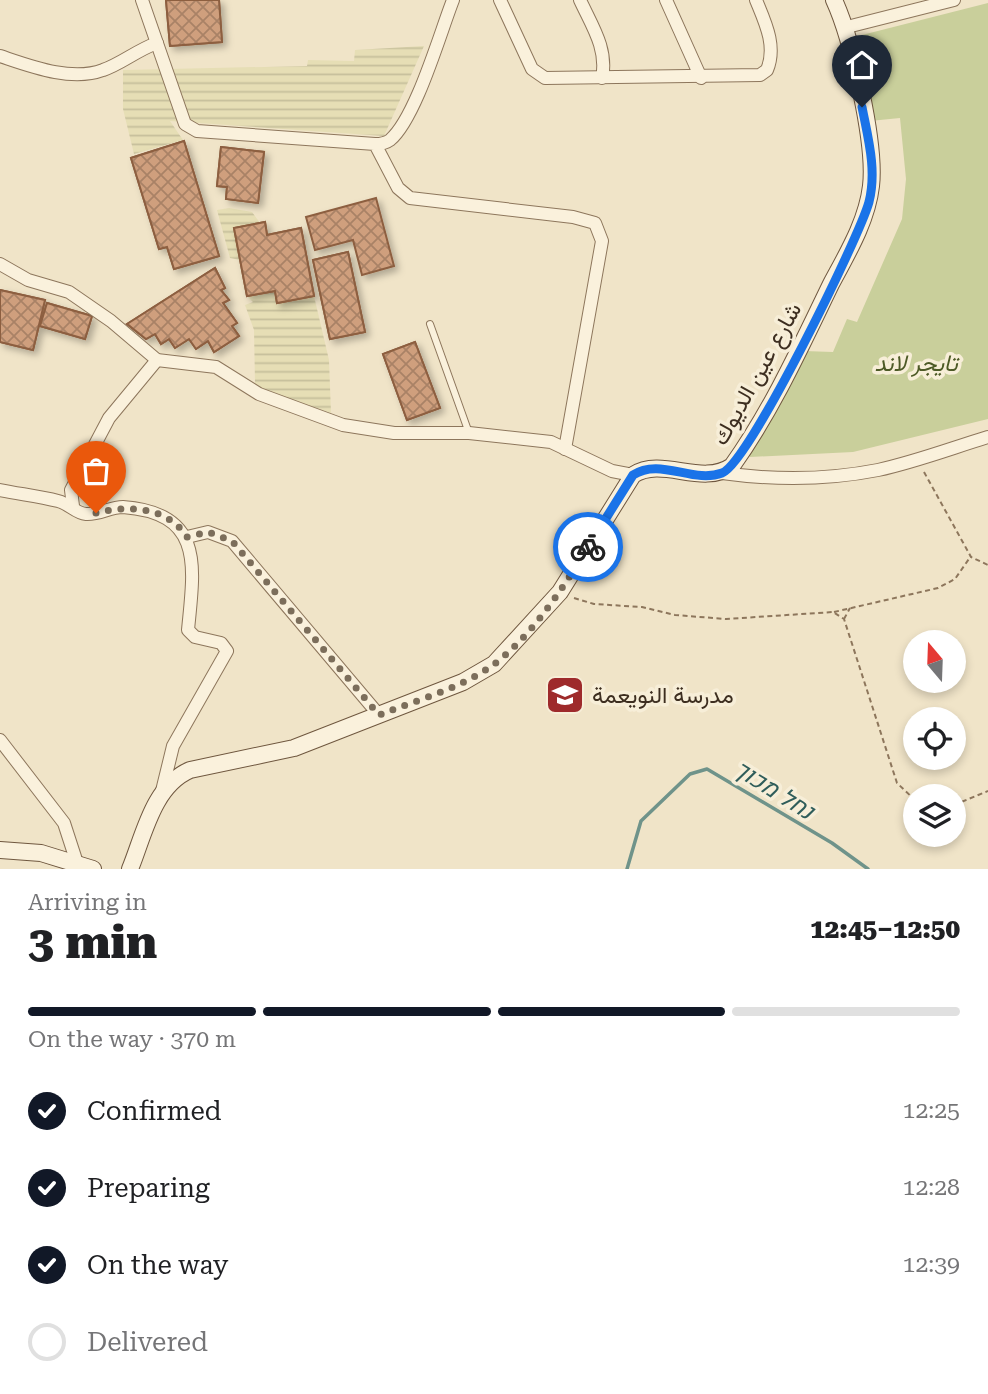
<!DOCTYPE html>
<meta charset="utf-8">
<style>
body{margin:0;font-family:"Roboto Serif",Vazirmatn,Heebo,serif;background:#f6f6f6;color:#202124;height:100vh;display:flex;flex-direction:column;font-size:26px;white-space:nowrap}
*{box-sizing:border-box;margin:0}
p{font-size:23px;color:#757577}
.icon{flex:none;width:38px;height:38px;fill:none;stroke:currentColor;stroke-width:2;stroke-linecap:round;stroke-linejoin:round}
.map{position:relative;height:869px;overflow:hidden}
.sheet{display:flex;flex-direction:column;background:#fff;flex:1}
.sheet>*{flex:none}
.needle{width:46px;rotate:341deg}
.controls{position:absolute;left:903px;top:630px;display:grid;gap:14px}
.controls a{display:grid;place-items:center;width:63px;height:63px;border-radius:50%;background:#fff;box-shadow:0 4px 10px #0003;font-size:35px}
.pin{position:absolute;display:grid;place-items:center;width:60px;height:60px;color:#fff;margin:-72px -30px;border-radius:50% 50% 50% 0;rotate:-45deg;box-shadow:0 0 7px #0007}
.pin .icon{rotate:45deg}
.courier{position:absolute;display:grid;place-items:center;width:70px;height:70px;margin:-35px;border:5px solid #1a73e8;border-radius:50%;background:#fff;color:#222;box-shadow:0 2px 9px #0007}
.summary em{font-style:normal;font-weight:800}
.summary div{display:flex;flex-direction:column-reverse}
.summary{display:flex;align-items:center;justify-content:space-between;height:119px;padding:0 28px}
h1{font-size:46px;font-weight:800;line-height:52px}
.bar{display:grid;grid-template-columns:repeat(4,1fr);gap:10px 7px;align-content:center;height:84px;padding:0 28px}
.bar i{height:9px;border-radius:5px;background:#e0e0e0}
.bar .active{background:#111827}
.bar p{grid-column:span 4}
ol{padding:0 28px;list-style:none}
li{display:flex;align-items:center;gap:21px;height:77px}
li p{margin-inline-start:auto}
li .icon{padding:7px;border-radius:50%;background:#111827;color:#fff;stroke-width:4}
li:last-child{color:#757577}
li i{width:38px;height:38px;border:4px solid #e0e0e0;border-radius:50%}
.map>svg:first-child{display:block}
.farmland{fill:url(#farmland-rules)}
.green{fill:#c9cf9b}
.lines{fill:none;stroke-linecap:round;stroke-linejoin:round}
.stream{stroke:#6f938a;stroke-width:3.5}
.building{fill:url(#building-cross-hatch);stroke:#8d5f41;stroke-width:2;filter:url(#shadow)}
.lane-casing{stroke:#8d765c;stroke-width:8}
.street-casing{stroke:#8d765c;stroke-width:14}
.secondary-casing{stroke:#6f573f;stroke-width:18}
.path{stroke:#8d765c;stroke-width:2;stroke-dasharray:5 3.5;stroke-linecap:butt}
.lane{stroke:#faf1dc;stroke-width:6}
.street{stroke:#faf1dc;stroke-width:12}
.secondary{stroke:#faf1dc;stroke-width:16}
.done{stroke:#7c6e5b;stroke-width:7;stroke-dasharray:0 12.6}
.route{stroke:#1a73e8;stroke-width:9}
.labels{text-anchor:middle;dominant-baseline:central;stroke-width:7;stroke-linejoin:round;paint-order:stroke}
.park-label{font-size:23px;font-style:italic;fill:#4d5a26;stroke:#f7eed8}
.street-label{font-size:23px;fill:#3d2e20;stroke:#f7eed8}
.poi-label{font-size:23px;fill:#3d2e20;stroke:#f7eed8;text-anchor:start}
.water-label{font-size:24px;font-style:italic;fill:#2f5d5a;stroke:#f7eed8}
</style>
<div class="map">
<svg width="988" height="869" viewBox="0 0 988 869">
<defs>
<pattern id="farmland-rules" width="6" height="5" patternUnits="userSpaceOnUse" patternTransform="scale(1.75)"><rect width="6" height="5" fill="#e6deb5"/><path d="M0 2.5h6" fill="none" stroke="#c6bf9b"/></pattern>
<pattern id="building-cross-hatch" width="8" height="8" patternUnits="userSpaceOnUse" patternTransform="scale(1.75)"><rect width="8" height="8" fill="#cf9f7d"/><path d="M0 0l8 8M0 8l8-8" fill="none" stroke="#a98266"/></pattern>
<filter id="shadow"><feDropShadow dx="4" dy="4" stdDeviation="3.5" flood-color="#0004"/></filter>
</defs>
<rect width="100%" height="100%" fill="#f0e4c8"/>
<g class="farmland">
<polygon points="424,46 384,136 170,121 183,140 134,154 123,109 123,70 307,66 308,60 354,61 355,50"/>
<polygon points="229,208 252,212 260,223 234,228 240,260 230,258 217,210"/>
<polygon points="275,291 277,303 314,296 329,360 331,413 251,386 255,383 254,330 245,305 253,302 247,296"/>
</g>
<polygon class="green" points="988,3 988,419 853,452 750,457 748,450 804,351 833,352 847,319 857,322 902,219 906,179 900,118 870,121 858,36"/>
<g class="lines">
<polyline class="stream" points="627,869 641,821 690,774 707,769 832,843 868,869"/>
</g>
<g class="building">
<polygon points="166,0 219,0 222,42 170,46"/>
<polygon points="166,0 219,0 222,42 170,46"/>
<polygon points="184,141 219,256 174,269 167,247 159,249 131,158"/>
<polygon points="184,141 219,256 174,269 167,247 159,249 131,158"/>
<polygon points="221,147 264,152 258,203 226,199 227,187 217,186"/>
<polygon points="221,147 264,152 258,203 226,199 227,187 217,186"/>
<polygon points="376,198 394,266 362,275 353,240 315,250 306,217"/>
<polygon points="265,222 267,235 301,228 314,296 277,303 275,291 247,296 234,228"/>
<polygon points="265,222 267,235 301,228 314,296 277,303 275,291 247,296 234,228"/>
<polygon points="348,252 365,332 330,339 313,260"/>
<polygon points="348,252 365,332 330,339 313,260"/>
<polygon points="215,268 225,288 221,290 229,300 223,303 237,323 232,326 239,336 214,352 208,341 196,349 189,339 175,348 169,339 161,344 155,334 146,339 127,324"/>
<polygon points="215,268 225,288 221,290 229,300 223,303 237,323 232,326 239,336 214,352 208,341 196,349 189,339 175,348 169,339 161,344 155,334 146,339 127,324"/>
<polygon points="0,290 45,300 33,350 0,342"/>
<polygon points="0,290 45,300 33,350 0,342"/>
<polygon points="47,303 92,316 85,339 40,326"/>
<polygon points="47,303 92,316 85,339 40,326"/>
<polygon points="415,342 440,408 407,420 383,354"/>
<polygon points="415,342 440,408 407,420 383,354"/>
</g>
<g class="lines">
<defs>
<polyline id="lane" points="430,324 469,433"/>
<g id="street">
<polyline points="142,0 185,124 197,131 375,144 398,188 410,198 573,217 595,223 602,241 565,449"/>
<path d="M 500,0 L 532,69 L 545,78 L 760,75 L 767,70 C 777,46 765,22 756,0"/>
<path d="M 580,0 C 592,26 608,49 602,78"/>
<polyline points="666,0 701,78"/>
<polyline points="847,27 954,0"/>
<path d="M 0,56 C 30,66 71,82 103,70 C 121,64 137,50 157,43"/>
<path d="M 375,144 C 380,144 386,143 390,140 C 416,118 440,33 453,0"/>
<polyline points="0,264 28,280 69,292 111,321 157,360 216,367 259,394 343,425 394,433 469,433 551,442 612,471 633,475"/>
<path d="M 722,473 C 773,480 827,480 878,470 C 915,462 952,448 988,437"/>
<path d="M 0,490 C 19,494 39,496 58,501 C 70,504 75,513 86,514 C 99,515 110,507 123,507 C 205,513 194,567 188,630 L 195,637 L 221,643 L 227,651 L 173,746 L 162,791"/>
<polyline points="73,506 71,490 109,418 157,360"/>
<polyline points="187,537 208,532 232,541 379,715"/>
<polyline points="0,740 64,823 77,863"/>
</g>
<g id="secondary">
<polyline points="0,850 41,853 93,869"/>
<path d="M 130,869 C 144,835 153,786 190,770 L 294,748 L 463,682 L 494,664 L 560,592 L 633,475 C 663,456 701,487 732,466 C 772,410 801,346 831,284 C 847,254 867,221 871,186 C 876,144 852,39 834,0"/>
</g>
</defs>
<use href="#lane" class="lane-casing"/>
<use href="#street" class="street-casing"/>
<use href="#secondary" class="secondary-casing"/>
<g class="path">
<polyline points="924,472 971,557 988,565"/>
<polyline points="574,598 594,604 642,607 675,615 726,619 833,612 844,619 897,783 915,800"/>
<polyline points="834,612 938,588 955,579 971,556"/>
<polyline points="844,619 850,608"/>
<polyline points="954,805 988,791"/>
</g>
<use href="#lane" class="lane"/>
<use href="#street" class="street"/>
<use href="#secondary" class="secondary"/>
</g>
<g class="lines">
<path class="done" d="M 96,513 C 127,505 167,506 187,537 L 208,532 L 232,541 L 379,715 C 417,700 459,689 493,665 C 531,637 564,587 588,547"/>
<path class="route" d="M 588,547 L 633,475 C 660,457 693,484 722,473 C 749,463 859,238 869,202 C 877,170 868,138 862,107"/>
</g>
<defs>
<symbol id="school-square" viewBox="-11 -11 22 22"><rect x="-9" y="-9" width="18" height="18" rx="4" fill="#9e2a2b" stroke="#f7eed8"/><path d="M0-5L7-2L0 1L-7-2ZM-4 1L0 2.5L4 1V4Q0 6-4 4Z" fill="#fff"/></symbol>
</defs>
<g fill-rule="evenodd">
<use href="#school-square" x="543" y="673" width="44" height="44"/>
</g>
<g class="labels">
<g class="park-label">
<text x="916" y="363">تايجر لاند</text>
</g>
<g class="street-label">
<text transform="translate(757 374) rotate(-61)">شارع عين الديوك</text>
</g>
<g class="poi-label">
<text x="592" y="695">مدرسة النويعمة</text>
</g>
<g class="water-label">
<text transform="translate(774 790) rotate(32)">נחל מכוך</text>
</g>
</g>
</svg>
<div class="controls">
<a><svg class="needle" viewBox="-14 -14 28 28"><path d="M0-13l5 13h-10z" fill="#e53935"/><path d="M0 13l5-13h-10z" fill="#757577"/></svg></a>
<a><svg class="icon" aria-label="locate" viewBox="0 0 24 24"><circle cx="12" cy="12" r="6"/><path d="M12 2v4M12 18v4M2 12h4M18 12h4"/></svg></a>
<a><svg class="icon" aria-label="layers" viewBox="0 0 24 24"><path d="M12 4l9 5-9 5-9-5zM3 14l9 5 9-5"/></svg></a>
</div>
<div class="pin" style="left:96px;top:513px;background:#ea580c"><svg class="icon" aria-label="bag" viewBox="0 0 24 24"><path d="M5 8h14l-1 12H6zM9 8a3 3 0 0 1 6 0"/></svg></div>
<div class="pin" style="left:862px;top:107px;background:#1f2937"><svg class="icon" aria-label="home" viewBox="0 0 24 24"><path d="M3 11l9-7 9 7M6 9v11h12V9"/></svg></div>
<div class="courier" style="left:588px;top:547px"><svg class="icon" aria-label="bike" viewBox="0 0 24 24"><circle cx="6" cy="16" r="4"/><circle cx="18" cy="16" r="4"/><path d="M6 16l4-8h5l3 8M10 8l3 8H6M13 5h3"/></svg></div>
</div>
<section class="sheet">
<div class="summary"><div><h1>3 min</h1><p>Arriving in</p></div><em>12:45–12:50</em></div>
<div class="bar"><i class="active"></i><i class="active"></i><i class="active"></i><i></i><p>On the way · 370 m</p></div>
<ol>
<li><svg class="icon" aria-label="check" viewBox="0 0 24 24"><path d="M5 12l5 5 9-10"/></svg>Confirmed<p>12:25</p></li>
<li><svg class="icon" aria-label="check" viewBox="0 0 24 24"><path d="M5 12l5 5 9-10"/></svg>Preparing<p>12:28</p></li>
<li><svg class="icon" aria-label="check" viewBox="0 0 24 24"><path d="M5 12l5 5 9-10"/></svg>On the way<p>12:39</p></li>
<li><i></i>Delivered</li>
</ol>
</section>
